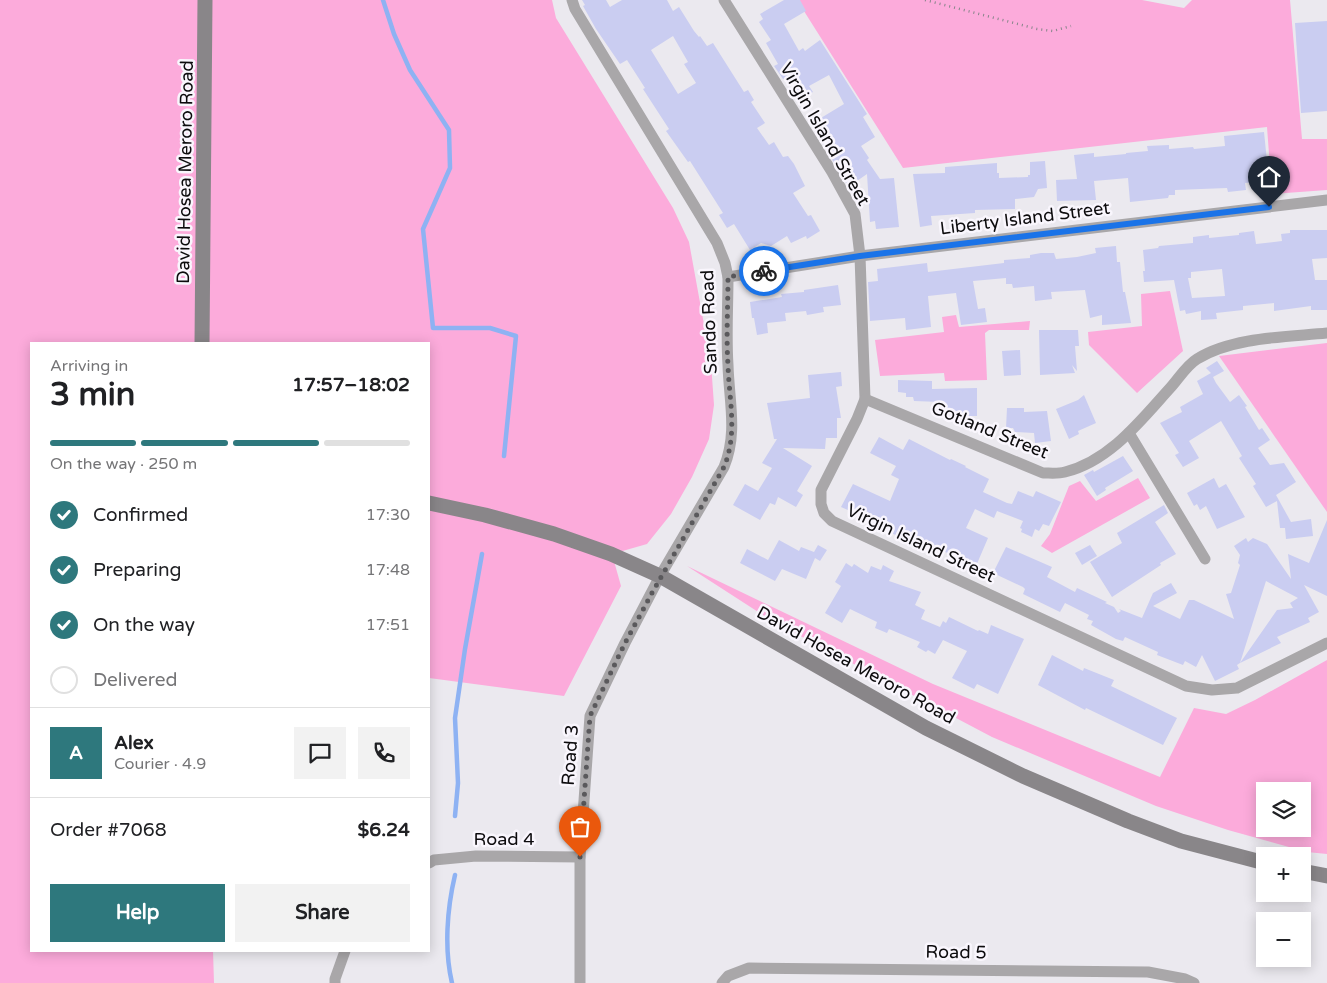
<!DOCTYPE html>
<meta charset="utf-8">
<style>
body{margin:0;font-family:"Varela Round",sans-serif;background:#f2f2f2;color:#202124;height:100vh;display:flex;flex-direction:column;font-size:19px;white-space:nowrap}
*{box-sizing:border-box;margin:0}
p{font-size:16px;color:#757577}
.icon{flex:none;width:28px;height:28px;fill:none;stroke:currentColor;stroke-width:2;stroke-linecap:round;stroke-linejoin:round}
.map{position:relative;flex:1;overflow:hidden}
.details{position:absolute;left:30px;top:342px;width:400px;height:610px;display:flex;flex-direction:column;background:#fff;border-radius:0px;box-shadow:0 2px 12px #0003}
.details>*{flex:none}
.fabs{position:absolute;left:1256px;top:782px;display:grid;gap:10px}
.fabs a{display:grid;place-items:center;width:55px;height:55px;border-radius:0px;background:#fff;box-shadow:0 2px 12px #0003;font-size:25px}
.pin{position:absolute;display:grid;place-items:center;width:42px;height:42px;color:#fff;margin:-51px -21px;border-radius:50% 50% 50% 0;rotate:-45deg;box-shadow:0 0 5px #0007}
.pin .icon{rotate:45deg}
.courier{position:absolute;display:grid;place-items:center;width:50px;height:50px;margin:-25px;border:4px solid #1a73e8;border-radius:50%;background:#fff;color:#222;box-shadow:0 1px 6px #0007}
.head em{font-style:normal;font-weight:800}
.head div{display:flex;flex-direction:column-reverse}
.head{display:flex;align-items:center;justify-content:space-between;height:85px;padding:0 20px}
h1{font-size:32px;font-weight:800;line-height:38px}
.bar{display:grid;grid-template-columns:repeat(4,1fr);gap:8px 5px;align-content:center;height:60px;padding:0 20px}
.bar i{height:6px;border-radius:4px;background:#e0e0e0}
.bar .on{background:#2e787d}
.bar p{grid-column:span 4}
.line{display:flex;align-items:center;gap:12px;padding:0 20px;border-top:1px solid #e0e0e0}
.line div{flex:1}
.round{display:grid;place-items:center;flex:none;width:52px;height:52px;border-radius:0px;background:#f2f2f2}
ol{padding:0 20px;list-style:none}
li{display:flex;align-items:center;gap:15px;height:55px}
li p{margin-inline-start:auto}
li .icon{padding:5px;border-radius:50%;background:#2e787d;color:#fff;stroke-width:4}
li:last-child{color:#757577}
li i{width:28px;height:28px;border:2px solid #e0e0e0;border-radius:50%}
.primary-button{display:flex;gap:10px;margin-top:auto;padding:10px 20px}
.primary-button a{flex:1;height:58px;border-radius:0px;background:#2e787d;color:#fff;font-size:20px;font-weight:800;line-height:58px;text-align:center}
.primary-button a+a{background:#f2f2f2;color:#202124}
.map>svg:first-child{display:block}
.green{fill:#fcabdb;fill-rule:evenodd}
.lines{fill:none;stroke-linecap:round;stroke-linejoin:round}
.stream{stroke:#8eb2f3;stroke-width:4.5}
.building{fill:#cacdf1;fill-rule:evenodd}
.path{stroke:#868589;stroke-width:2.5;stroke-dasharray:1 4;stroke-linecap:butt}
.street{stroke:#a9a7a9;stroke-width:11}
.secondary{stroke:#898689;stroke-width:15}
.done{stroke:#5a595c;stroke-width:5;stroke-dasharray:0 9}
.route{stroke:#1a73e8;stroke-width:6}
.labels{text-anchor:middle;dominant-baseline:central;stroke-width:5;stroke-linejoin:round;paint-order:stroke}
.street-label{font-size:18px;fill:#0c0b0d;stroke:#f9f6fd}
</style>
<div class="map">
<svg width="1327" height="983" viewBox="0 0 1327 983">
<rect width="100%" height="100%" fill="#ebe9ef"/>
<g class="green">
<polygon points="0,0 552,0 556,18 673,208 689,242 711,363 714,405 709,439 692,477 671,514 647,544 612,554 621,586 564,696 429,678 429,344 31,344 31,951 213,951 214,983 0,983"/>
<polygon points="797,0 1142,0 1184,8 1192,0 1290,0 1302,139 1327,139 1327,190 1272,194 1267,127 903,168"/>
<polygon points="1170,291 1183,351 1137,393 1089,345 1088,332 1142,326 1141,294"/>
<polygon points="956,315 959,327 1030,321 1029,330 989,330 985,333 987,380 945,381 944,373 880,376 875,340 944,332 942,317"/>
<polygon points="1327,343 1327,512 1219,356"/>
<polygon points="1138,478 1150,498 1052,553 1041,546 1050,534 1069,486 1080,481 1096,501"/>
<path d="M 687,566 L 933,684 L 1160,777 L 1194,708 L 1226,714 L 1255,700 L 1327,660 L 1327,854 L 1307,852 L 1228,830 L 1156,806 L 992,737 L 772,621 ZM 1265,791 L 1302,791 L 1302,829 L 1265,829 Z"/>
</g>
<g class="lines">
<g class="stream">
<polyline points="383,0 394,34 410,70 449,130 450,168 423,229 433,328 490,328 516,336 504,456"/>
<polyline points="455,816 458,783 455,718 465,649 482,554"/>
<path d="M 452,983 C 444,949 447,909 455,875"/>
</g>
</g>
<g class="building">
<path d="M 582,0 L 606,0 L 610,7 L 622,0 L 667,0 L 673,11 L 679,7 L 694,31 L 699,37 L 700,36 L 707,46 L 713,43 L 744,92 L 748,90 L 754,100 L 751,102 L 765,123 L 757,128 L 769,145 L 774,142 L 783,157 L 788,156 L 794,164 L 805,186 L 793,193 L 808,216 L 811,215 L 820,231 L 807,239 L 806,236 L 791,243 L 787,236 L 771,246 L 761,243 L 750,250 L 734,224 L 727,228 L 719,215 L 723,213 L 690,161 L 688,162 L 666,131 L 669,129 L 643,89 L 645,88 L 627,60 L 620,64 L 596,29 L 583,6 L 585,5 ZM 673,36 L 688,62 L 684,64 L 696,83 L 678,94 L 651,50 Z"/>
<polygon points="784,0 800,0 806,11 784,24 799,51 803,48 805,51 820,40 867,114 863,117 875,137 861,146 869,158 867,160 880,179 894,178 899,227 876,229 875,221 870,222 867,174 854,183 851,179 846,183 811,124 844,104 829,75 809,86 813,92 802,98 788,76 783,79 774,66 778,64 766,43 771,40 759,22 763,19 760,14"/>
<polygon points="1327,21 1327,111 1301,113 1295,23"/>
<polygon points="1264,132 1269,181 1245,183 1246,190 1228,192 1227,188 1175,190 1175,195 1169,195 1168,198 1130,202 1128,178 1094,181 1096,200 1057,201 1056,180 1077,179 1074,155 1094,153 1094,157 1126,154 1126,153 1148,151 1147,146 1169,145 1169,149 1193,147 1194,149 1225,146 1224,136"/>
<polygon points="1045,161 1047,188 1038,189 1034,197 1015,199 1015,209 975,210 975,213 931,216 932,225 920,227 913,174 945,173 945,167 997,163 997,173 999,173 999,178 1028,177 1028,175 1030,175 1030,162"/>
<path d="M 1290,230 L 1327,230 L 1327,258 L 1312,259 L 1315,280 L 1327,280 L 1327,310 L 1311,310 L 1311,306 L 1274,311 L 1274,303 L 1243,306 L 1243,310 L 1216,313 L 1217,319 L 1201,320 L 1201,311 L 1186,314 L 1185,310 L 1180,311 L 1174,280 L 1144,282 L 1143,271 L 1145,271 L 1143,250 L 1158,248 L 1159,246 L 1193,243 L 1193,237 L 1209,235 L 1209,238 L 1239,235 L 1239,233 L 1254,231 L 1256,244 L 1282,241 L 1281,234 L 1290,233 ZM 1222,269 L 1225,296 L 1192,298 L 1188,278 L 1191,278 L 1191,272 Z"/>
<polygon points="1116,246 1117,262 1120,262 1123,292 1125,292 1131,323 1102,325 1102,315 1090,318 1085,290 1051,292 1052,299 1035,301 1034,286 1013,288 1012,284 1006,284 1006,278 973,281 978,309 985,308 987,322 961,325 956,293 928,296 931,327 906,330 905,318 870,321 868,282 878,281 877,269 927,263 928,272 1004,263 1004,260 1030,258 1030,255 1041,253 1054,253 1056,259 1077,257 1096,253 1095,248"/>
<polygon points="838,285 841,305 823,307 824,312 807,315 806,311 785,313 786,321 767,323 768,333 757,335 754,318 752,318 750,302 782,297 781,294 804,292 804,290"/>
<polygon points="1039,330 1078,330 1079,346 1075,346 1077,371 1072,365 1075,373 1040,375"/>
<polygon points="1020,350 1021,375 1004,376 1002,351"/>
<polygon points="1217,361 1224,371 1213,377 1216,383 1230,402 1239,395 1247,406 1245,407 1259,430 1262,428 1270,440 1258,448 1270,465 1284,463 1296,482 1276,495 1291,522 1311,519 1313,536 1286,539 1285,528 1280,528 1277,501 1266,507 1253,486 1256,484 1239,458 1242,456 1221,421 1189,441 1199,458 1183,467 1175,455 1179,453 1160,423 1182,412 1180,407 1203,394 1197,381 1211,373 1206,368"/>
<polygon points="841,372 842,386 836,387 841,418 837,418 837,438 826,438 825,449 783,448 812,466 797,491 803,495 796,507 778,497 775,505 770,503 760,520 733,505 745,484 758,491 772,468 762,463 777,439 774,439 767,403 810,398 808,375"/>
<polygon points="898,380 932,381 932,389 977,388 977,416 953,416 951,413 941,414 941,402 914,401 913,397 906,397 906,393 898,392"/>
<polygon points="1084,395 1096,423 1078,431 1079,434 1069,439 1056,409 1078,400"/>
<polygon points="1007,408 1024,408 1024,412 1047,411 1051,441 1035,443 1034,433 1015,432 1013,428 1006,428"/>
<polygon points="879,437 903,450 909,439 950,460 951,459 966,466 965,467 989,479 983,492 1007,503 1012,504 1018,491 1033,497 1036,491 1061,502 1049,526 1043,524 1039,531 1035,529 1032,537 1021,532 1022,529 1020,528 1023,521 997,511 994,518 975,509 966,528 988,538 976,566 906,534 904,539 885,530 887,525 858,512 857,514 841,507 853,484 890,501 899,479 891,475 896,466 870,453"/>
<polygon points="1123,456 1133,471 1105,488 1106,490 1097,496 1084,475 1093,470 1094,472"/>
<polygon points="1214,478 1219,488 1226,484 1245,517 1217,529 1206,506 1200,510 1197,504 1194,506 1187,493"/>
<polygon points="1164,505 1168,513 1155,522 1176,554 1160,563 1161,565 1112,597 1090,562 1122,543 1117,533"/>
<polygon points="1327,520 1327,596 1304,585 1319,612 1308,618 1310,622 1277,637 1281,643 1240,663 1277,610 1293,608 1290,603 1298,598 1266,581 1240,663 1237,665 1239,669 1215,681 1202,655 1196,667 1185,661 1183,665 1157,655 1158,652 1125,637 1123,641 1116,639 1091,625 1093,621 1087,619 1089,615 1065,603 1060,612 1023,594 1025,589 1023,587 993,573 1006,547 1052,567 1047,577 1075,592 1077,588 1107,602 1105,603 1114,607 1118,613 1121,611 1119,609 1142,618 1153,593 1171,583 1177,593 1153,606 1180,619 1189,600 1194,600 1234,619 1226,594 1231,593 1240,565 1238,563 1240,555 1234,546 1246,538 1248,542 1253,538 1267,544 1291,579 1288,554 1309,563"/>
<polygon points="779,540 799,551 801,547 814,552 818,545 827,550 820,561 815,558 806,579 782,569 775,581 740,563 747,549 768,560"/>
<polygon points="1090,545 1097,556 1082,565 1075,553"/>
<polygon points="846,563 852,567 854,564 868,573 871,566 881,570 883,565 894,571 889,581 921,592 915,605 925,610 921,619 940,627 943,621 946,623 949,617 978,631 979,630 988,634 991,625 1024,639 998,694 977,684 974,689 952,678 967,651 943,640 935,654 928,650 926,652 917,647 920,642 889,629 887,633 875,628 877,622 850,609 842,623 825,613 841,586 835,582"/>
<polygon points="1052,655 1083,671 1084,668 1114,680 1111,686 1177,718 1163,745 1086,708 1085,710 1038,685"/>
</g>
<g class="lines">
<polyline class="path" points="925,0 1037,29 1053,31 1071,26"/>
<g class="street">
<path d="M 572,0 L 575,9 L 717,243 L 725,263 L 728,277 C 728,306 726,336 728,365 C 729,401 738,433 724,467 L 660,576 L 625,643 L 590,716 L 580,857 L 580,983"/>
<polyline points="724,0 832,172 855,214 860,256 865,399 857,419 821,490 821,504 824,513 832,521 1186,686 1212,690 1237,688 1327,643"/>
<polyline points="728,277 860,256 1327,200"/>
<path d="M 865,399 L 1043,473 C 1050,473 1058,474 1065,472 C 1110,461 1141,420 1171,387 C 1179,378 1187,365 1197,359 C 1232,337 1287,337 1327,333"/>
<polyline points="1129,433 1205,559"/>
<polyline points="429,863 434,860 476,856 580,857"/>
<polyline points="335,983 335,979 345,951"/>
<polyline points="722,983 728,976 749,968 1148,972 1185,979 1194,983"/>
</g>
<g class="secondary">
<polyline points="202,344 205,0"/>
<polyline points="429,503 485,515 554,534 611,554 660,576 926,728 1023,776 1128,821 1181,841 1265,863"/>
<polyline points="1302,871 1327,876"/>
</g>
</g>
<g class="lines">
<path class="done" d="M 580,857 L 590,716 L 625,643 L 652,593 L 724,467 C 738,433 729,400 728,365 C 726,336 728,306 728,277 L 764,271"/>
<polyline class="route" points="764,271 860,256 1269,207"/>
</g>
<g class="labels">
<g class="street-label">
<text transform="translate(825 134) rotate(60)">Virgin Island Street</text>
<text transform="translate(185 172) rotate(-89)">David Hosea Meroro Road</text>
<text transform="translate(1025 218) rotate(-7)">Liberty Island Street</text>
<text transform="translate(709 322) rotate(-92)">Sando Road</text>
<text transform="translate(990 430) rotate(22)">Gotland Street</text>
<text transform="translate(921 543) rotate(25)">Virgin Island Street</text>
<text transform="translate(856 665) rotate(29)">David Hosea Meroro Road</text>
<text transform="translate(570 755) rotate(-86)">Road 3</text>
<text x="504" y="839">Road 4</text>
<text transform="translate(956 952) rotate(1)">Road 5</text>
</g>
</g>
</svg>
<div class="fabs">
<a><svg class="icon" aria-label="layers" viewBox="0 0 24 24"><path d="M12 4l9 5-9 5-9-5zM3 14l9 5 9-5"/></svg></a>
<a>+</a>
<a>−</a>
</div>
<div class="pin" style="left:580px;top:857px;background:#ea580c"><svg class="icon" aria-label="bag" viewBox="0 0 24 24"><path d="M5 8h14l-1 12H6zM9 8a3 3 0 0 1 6 0"/></svg></div>
<div class="pin" style="left:1269px;top:207px;background:#1f2937"><svg class="icon" aria-label="home" viewBox="0 0 24 24"><path d="M3 11l9-7 9 7M6 9v11h12V9"/></svg></div>
<div class="courier" style="left:764px;top:271px"><svg class="icon" aria-label="bike" viewBox="0 0 24 24"><circle cx="6" cy="16" r="4"/><circle cx="18" cy="16" r="4"/><path d="M6 16l4-8h5l3 8M10 8l3 8H6M13 5h3"/></svg></div>
<section class="details">
<div class="head"><div><h1>3 min</h1><p>Arriving in</p></div><em>17:57–18:02</em></div>
<div class="bar"><i class="on"></i><i class="on"></i><i class="on"></i><i></i><p>On the way · 250 m</p></div>
<ol>
<li><svg class="icon" aria-label="check" viewBox="0 0 24 24"><path d="M5 12l5 5 9-10"/></svg>Confirmed<p>17:30</p></li>
<li><svg class="icon" aria-label="check" viewBox="0 0 24 24"><path d="M5 12l5 5 9-10"/></svg>Preparing<p>17:48</p></li>
<li><svg class="icon" aria-label="check" viewBox="0 0 24 24"><path d="M5 12l5 5 9-10"/></svg>On the way<p>17:51</p></li>
<li><i></i>Delivered</li>
</ol>
<div class="line" style="height:90px"><b class="round" style="background:#2e787d;color:#fff">A</b><div><b>Alex</b><p>Courier · 4.9</p></div><a class="round"><svg class="icon" aria-label="chat" viewBox="0 0 24 24"><path d="M4 5h16v11H9l-5 4z"/></svg></a><a class="round"><svg class="icon" aria-label="phone" viewBox="0 0 24 24"><path d="M5 4h4l2 5-3 2q2 4 5 5l2-3 5 2v4C11 20 4 13 5 4z"/></svg></a></div>
<div class="line" style="height:65px"><div>Order #7068</div><b>$6.24</b></div>
<div class="primary-button"><a>Help</a><a>Share</a></div>
</section>
</div>
